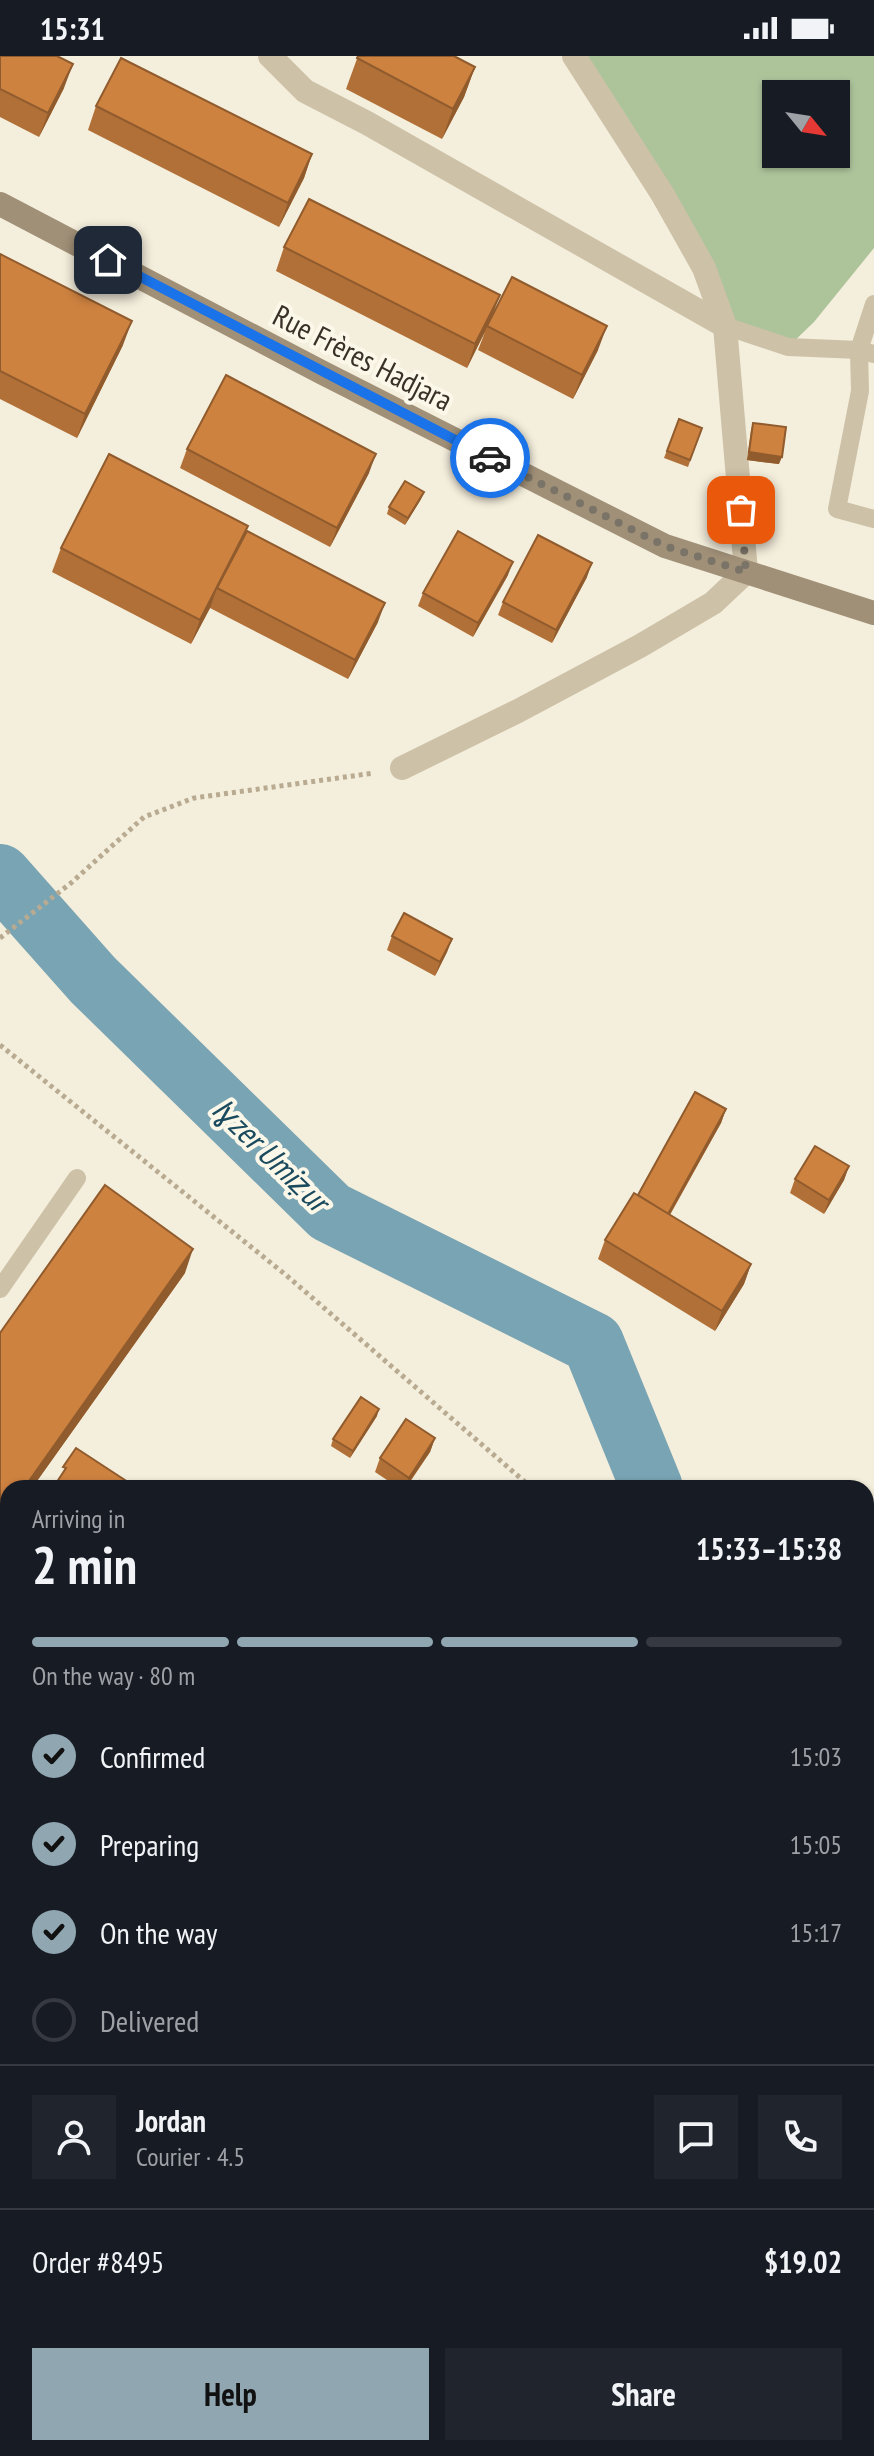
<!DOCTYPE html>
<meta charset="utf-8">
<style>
body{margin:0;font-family:"PT Sans Narrow",sans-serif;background:#20242c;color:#f1f3f6;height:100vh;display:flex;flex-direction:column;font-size:30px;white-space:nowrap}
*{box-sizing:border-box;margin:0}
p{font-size:26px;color:#9ea1a6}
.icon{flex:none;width:44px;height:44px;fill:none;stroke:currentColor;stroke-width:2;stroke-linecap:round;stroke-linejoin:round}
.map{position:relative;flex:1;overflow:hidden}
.details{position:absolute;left:0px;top:1424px;width:874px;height:976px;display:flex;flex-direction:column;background:#171b24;border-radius:24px 24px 0 0;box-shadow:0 2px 6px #0004}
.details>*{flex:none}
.needle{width:52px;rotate:120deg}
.controls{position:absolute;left:762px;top:24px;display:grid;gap:16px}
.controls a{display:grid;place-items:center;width:88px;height:88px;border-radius:0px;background:#171b24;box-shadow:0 2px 6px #0004;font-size:40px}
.pin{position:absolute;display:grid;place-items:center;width:68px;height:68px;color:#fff;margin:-34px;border-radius:16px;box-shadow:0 4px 12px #0006}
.courier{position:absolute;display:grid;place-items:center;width:80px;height:80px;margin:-40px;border:6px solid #1a73e8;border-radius:50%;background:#fff;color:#222;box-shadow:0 2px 10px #0007}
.head em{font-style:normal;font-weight:700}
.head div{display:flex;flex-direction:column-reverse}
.head{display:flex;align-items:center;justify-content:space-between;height:136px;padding:0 32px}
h1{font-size:52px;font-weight:700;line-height:60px}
.bar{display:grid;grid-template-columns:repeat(4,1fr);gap:12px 8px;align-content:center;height:96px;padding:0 32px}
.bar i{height:10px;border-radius:6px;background:#363941}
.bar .on{background:#90a7b2}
.bar p{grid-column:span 4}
.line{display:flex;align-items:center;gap:20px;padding:0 32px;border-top:2px solid #363941}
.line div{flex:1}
.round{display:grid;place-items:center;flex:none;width:84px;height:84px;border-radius:0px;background:#20242c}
ol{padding:0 32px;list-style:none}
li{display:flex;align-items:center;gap:24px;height:88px}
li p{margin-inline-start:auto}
li .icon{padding:8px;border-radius:50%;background:#90a7b2;color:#111;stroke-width:4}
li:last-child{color:#9ea1a6}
li i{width:44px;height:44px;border:4px solid #363941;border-radius:50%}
.action{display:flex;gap:16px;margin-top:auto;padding:16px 32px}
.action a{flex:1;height:92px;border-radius:0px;background:#90a7b2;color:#111;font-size:32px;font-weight:700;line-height:92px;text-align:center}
.action a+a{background:#20242c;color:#f1f3f6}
.status{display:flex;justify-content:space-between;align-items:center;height:56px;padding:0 40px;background:#171b24;direction:ltr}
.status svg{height:22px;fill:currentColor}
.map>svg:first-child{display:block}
.green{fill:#adc49b;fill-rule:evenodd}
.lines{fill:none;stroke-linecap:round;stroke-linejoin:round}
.river{stroke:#79a4b3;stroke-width:62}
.path{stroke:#b9ab91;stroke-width:5;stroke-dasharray:4 4;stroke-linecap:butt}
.lane{stroke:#cdc1a7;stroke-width:18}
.street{stroke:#cdc1a7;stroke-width:24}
.secondary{stroke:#a19078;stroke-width:24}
.primary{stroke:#7c6c58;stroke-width:24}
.wall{fill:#b17037}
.shaded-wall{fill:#905b2d}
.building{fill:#ce8240;stroke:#905b2d;stroke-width:2}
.done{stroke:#7a7367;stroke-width:8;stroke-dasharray:0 14.4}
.route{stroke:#1a73e8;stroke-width:10}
.labels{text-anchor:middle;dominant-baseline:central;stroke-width:8;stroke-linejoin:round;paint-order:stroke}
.street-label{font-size:30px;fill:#393128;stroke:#fbf7e9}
.water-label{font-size:32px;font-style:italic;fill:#1a4a5e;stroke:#fbf7e9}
</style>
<div class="status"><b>15:31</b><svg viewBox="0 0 49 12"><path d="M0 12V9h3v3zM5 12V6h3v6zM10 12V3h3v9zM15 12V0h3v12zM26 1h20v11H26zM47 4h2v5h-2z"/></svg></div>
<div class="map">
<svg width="874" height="2400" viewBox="0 0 874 2400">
<rect width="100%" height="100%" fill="#f4eedc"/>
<path class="green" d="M 569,0 L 874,0 L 874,192 L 814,266 L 788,291 L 725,270 ZM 776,38 L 836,38 L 836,98 L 776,98 Z"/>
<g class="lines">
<g class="river">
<polyline points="0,819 93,924 330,1156 593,1287 652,1432"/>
<polyline points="866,1691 874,1700"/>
</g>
<g class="path">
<polyline points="0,882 71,827 144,761 194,742 374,717"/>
<polyline points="0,989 286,1219 532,1432"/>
<polyline points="866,1803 874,1809"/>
</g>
<g class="lane">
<polyline points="874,248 859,294 860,335 837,453 874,463"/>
<polyline points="725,270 788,291 859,294 874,298"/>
<polyline points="0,1233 77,1122"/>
</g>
<g class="street">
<polyline points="270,0 305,35 367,67 725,270 746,516 713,547 640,590 518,655 402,712"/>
<polyline points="574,0 663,139 704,212 725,270"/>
</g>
<polyline class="secondary" points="0,148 323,317 665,490 874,557"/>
<g class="primary">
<polyline points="0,1745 8,1751"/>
<polyline points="0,1808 8,1813"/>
<polyline points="866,2360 874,2366"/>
<polyline points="841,2392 852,2400"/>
</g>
</g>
<g class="wall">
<polygon points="0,0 64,32 39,81 0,61"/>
<polygon points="358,0 475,11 464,41 442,83 346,33"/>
<polygon points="96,50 312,98 304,122 279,171 88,74"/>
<polygon points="284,191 494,257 598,294 573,343 478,294 485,276 467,312 276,215"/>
<polygon points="0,198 123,289 77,382 0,343"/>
<polygon points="679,363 702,372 688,411 664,402"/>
<polygon points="753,367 779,408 747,404 751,374"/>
<polygon points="187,393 369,417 330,491 180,412"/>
<polygon points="421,443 405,469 387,458 389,451"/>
<polygon points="247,475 378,566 348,623 210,552 191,588 52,516 61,492"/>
<polygon points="508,519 473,581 418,550 423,537"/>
<polygon points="587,521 552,587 498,559 503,546"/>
<polygon points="392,880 452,883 447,896 435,920 387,894"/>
<polygon points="726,1053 721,1067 670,1159 751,1208 744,1228 715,1275 598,1203 605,1184 638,1139"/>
<polygon points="849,1110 844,1124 824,1158 790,1137 795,1123"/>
<polygon points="185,1217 32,1432 8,1432 8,1466 2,1475 0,1474 0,1277"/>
<polygon points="377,1360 350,1402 331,1390 333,1383"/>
<polygon points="435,1382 430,1396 406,1432 399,1432 375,1416 380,1402"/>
<polygon points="8,1506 8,1524 3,1520"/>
<polygon points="866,1898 874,1905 874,2031 866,2024"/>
<polygon points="874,2307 874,2320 870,2318"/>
</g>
<g class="shaded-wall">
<polygon points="73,8 64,32 39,81 48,57"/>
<polygon points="475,11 464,41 442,83 453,53"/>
<polygon points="312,98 304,122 279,171 288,147"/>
<polygon points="500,239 491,263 467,312 475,288"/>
<polygon points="132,265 123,289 77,382 85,358"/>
<polygon points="607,270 598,294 573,343 582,319"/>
<polygon points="749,396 782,401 779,408 747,404"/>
<polygon points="376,398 369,417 330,491 337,472"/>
<polygon points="424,436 421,443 405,469 408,462"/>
<polygon points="513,506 508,519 473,581 478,567"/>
<polygon points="592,507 587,521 552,587 556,574"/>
<polygon points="217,532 210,552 191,588 200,564"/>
<polygon points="385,547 378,566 348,623 355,604"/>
<polygon points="452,883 447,896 435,920 440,906"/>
<polygon points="726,1053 721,1067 662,1172 667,1159"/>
<polygon points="849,1110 844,1124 824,1158 829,1144"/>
<polygon points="193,1193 185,1217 32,1432 24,1432"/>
<polygon points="751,1208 744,1228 715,1275 722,1255"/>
<polygon points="379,1353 377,1360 350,1402 353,1395"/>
<polygon points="435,1382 430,1396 405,1432 409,1422"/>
<polygon points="8,1457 8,1466 2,1475"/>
</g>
<g class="building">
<polygon points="0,0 57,0 73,8 48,57 0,33"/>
<polygon points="358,0 454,0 475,11 453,53 357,2"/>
<polygon points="121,2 312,98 288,147 96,50"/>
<polygon points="309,143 500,239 475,288 284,191"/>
<polygon points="0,198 132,265 85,358 0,315"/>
<polygon points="512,221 607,270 582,319 487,270"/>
<polygon points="226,319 376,398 337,472 187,393"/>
<polygon points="679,363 702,372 690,404 667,395"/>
<polygon points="753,367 786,371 782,401 749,396"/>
<polygon points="109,398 248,470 200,564 61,492"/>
<polygon points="405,425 424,436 408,462 389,451"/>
<polygon points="247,475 385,547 355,604 217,532"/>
<polygon points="458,475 513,506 478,567 423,537"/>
<polygon points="538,479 592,507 556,574 503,546"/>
<polygon points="404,857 452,883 440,906 392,880"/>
<polygon points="695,1036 726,1053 668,1158 638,1139"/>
<polygon points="815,1090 849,1110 829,1144 795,1123"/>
<polygon points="105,1129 193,1193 24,1432 8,1432 8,1449 0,1444 0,1277"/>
<polygon points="634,1137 751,1208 722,1255 605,1184"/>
<polygon points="361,1341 379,1353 353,1395 333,1383"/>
<polygon points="406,1363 435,1382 409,1422 380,1402"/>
<polygon points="76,1392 137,1432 53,1432 66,1412 63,1411"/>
<polygon points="420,1425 429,1432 415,1432"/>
<polygon points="866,1898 874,1905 874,1991 866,1984"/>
</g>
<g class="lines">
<polyline class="done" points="490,402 665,490 746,516 741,454"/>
<polyline class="route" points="108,204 490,402"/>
</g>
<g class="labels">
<g class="street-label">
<text transform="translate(363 301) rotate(27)">Rue Frères Hadjara</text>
</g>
<g class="water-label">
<text transform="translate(271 1098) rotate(44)">Iɣzer Umiẓur</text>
</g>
</g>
</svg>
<div class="controls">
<a><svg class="needle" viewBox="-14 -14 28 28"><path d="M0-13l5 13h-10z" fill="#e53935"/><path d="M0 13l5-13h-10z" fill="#9ea1a6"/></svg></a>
</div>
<div class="pin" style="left:741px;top:454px;background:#ea580c"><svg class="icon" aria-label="bag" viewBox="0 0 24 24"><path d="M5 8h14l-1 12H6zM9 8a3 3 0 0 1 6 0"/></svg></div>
<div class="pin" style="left:108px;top:204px;background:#1f2937"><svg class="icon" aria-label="home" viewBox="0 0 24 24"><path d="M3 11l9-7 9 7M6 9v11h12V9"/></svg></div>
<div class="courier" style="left:490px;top:402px"><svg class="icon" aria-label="car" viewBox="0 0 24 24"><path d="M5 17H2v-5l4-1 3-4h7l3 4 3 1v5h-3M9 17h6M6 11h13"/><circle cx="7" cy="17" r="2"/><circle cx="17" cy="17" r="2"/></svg></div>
<section class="details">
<div class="head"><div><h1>2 min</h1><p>Arriving in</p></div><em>15:33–15:38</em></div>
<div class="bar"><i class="on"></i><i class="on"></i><i class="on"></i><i></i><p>On the way · 80 m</p></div>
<ol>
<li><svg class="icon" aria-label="check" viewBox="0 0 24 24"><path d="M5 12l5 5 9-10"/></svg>Confirmed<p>15:03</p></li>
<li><svg class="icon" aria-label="check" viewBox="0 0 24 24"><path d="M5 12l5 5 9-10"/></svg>Preparing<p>15:05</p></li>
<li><svg class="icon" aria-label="check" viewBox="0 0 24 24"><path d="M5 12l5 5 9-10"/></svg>On the way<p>15:17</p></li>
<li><i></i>Delivered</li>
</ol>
<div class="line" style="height:144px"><a class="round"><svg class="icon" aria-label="person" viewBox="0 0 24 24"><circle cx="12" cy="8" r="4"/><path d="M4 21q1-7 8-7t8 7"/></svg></a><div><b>Jordan</b><p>Courier · 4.5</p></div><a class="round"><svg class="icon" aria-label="chat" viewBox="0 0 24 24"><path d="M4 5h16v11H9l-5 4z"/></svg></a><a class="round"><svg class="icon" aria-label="phone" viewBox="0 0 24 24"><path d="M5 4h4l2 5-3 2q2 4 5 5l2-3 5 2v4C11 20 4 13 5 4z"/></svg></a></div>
<div class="line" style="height:104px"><div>Order #8495</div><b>$19.02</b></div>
<div class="action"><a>Help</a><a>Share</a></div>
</section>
</div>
